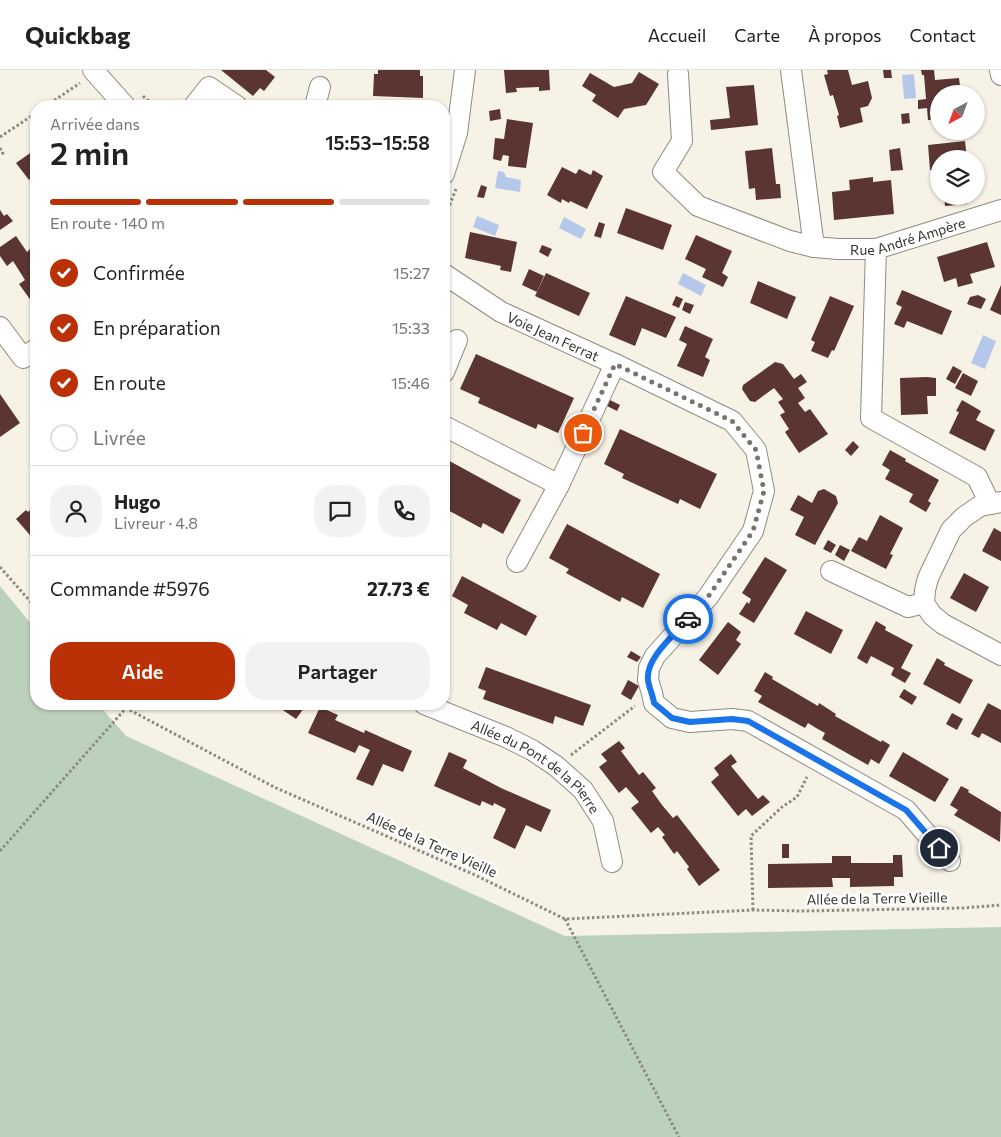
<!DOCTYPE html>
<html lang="fr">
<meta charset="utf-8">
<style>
body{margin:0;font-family:Commissioner,sans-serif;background:#f2f2f2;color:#222;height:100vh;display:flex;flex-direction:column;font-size:19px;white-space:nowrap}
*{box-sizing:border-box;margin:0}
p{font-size:16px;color:#767676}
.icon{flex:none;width:28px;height:28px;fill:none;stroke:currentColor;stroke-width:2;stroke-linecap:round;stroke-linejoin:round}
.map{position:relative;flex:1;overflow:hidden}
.panel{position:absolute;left:30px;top:30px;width:420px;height:610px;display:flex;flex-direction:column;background:#fff;border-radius:20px;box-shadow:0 1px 4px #0004}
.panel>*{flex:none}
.needle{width:32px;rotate:221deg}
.fabs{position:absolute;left:930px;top:15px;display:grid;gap:10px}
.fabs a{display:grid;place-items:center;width:55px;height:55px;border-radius:50%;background:#fff;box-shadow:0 1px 4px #0004;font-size:25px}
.pin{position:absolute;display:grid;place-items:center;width:42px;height:42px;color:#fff;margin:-21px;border:2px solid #fff;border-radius:50%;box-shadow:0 1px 5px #0007}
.courier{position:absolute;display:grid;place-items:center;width:50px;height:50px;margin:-25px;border:4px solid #1a73e8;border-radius:50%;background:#fff;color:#222;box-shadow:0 1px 6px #0007}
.overview em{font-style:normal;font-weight:600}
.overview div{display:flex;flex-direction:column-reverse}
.overview{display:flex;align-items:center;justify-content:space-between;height:85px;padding:0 20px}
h1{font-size:32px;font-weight:600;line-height:38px}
.bar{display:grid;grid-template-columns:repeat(4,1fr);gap:8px 5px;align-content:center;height:60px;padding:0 20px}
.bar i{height:6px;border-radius:4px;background:#e0e0e0}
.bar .selected{background:#bb3107}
.bar p{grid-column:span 4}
.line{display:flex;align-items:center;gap:12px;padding:0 20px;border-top:1px solid #e0e0e0}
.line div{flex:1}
.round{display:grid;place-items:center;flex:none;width:52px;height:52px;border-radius:20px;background:#f2f2f2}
ol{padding:0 20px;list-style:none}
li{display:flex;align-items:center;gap:15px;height:55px}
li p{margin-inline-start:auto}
li .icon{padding:5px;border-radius:50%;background:#bb3107;color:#fff;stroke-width:4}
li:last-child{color:#767676}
li i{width:28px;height:28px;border:2px solid #e0e0e0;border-radius:50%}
.primary-button{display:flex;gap:10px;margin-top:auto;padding:10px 20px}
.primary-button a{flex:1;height:58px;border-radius:20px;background:#bb3107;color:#fff;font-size:20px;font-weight:600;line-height:58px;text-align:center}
.primary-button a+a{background:#f2f2f2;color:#222}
header{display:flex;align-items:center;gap:30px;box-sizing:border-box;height:70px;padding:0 25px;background:#fff;border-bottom:1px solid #e0e0e0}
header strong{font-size:24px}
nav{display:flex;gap:28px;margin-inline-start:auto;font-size:18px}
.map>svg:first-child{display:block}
.green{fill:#bcd1bc}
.water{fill:#b5c8ec}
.building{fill:#5a3531}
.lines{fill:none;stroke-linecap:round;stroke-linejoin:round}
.minor-casing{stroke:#908a80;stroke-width:22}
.path{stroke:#8d8982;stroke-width:3;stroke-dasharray:2.5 2.5;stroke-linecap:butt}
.minor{stroke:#fff;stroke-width:20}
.done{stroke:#79756e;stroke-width:5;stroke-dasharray:0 9}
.route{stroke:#1a73e8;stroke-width:6}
.labels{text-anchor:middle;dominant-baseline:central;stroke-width:5;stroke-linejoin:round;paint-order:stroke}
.street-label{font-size:14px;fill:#35322e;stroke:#fff}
</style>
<header>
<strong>Quickbag</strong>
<nav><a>Accueil</a><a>Carte</a><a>À propos</a><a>Contact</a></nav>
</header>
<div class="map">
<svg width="1001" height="1067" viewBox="0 0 1001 1067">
<rect width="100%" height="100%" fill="#f7f2e6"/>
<polygon class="green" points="0,516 36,560 36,634 98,634 126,666 565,866 1001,857 1001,1067 0,1067"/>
<g class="water">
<polygon points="914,4 916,28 904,29 902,5"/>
<polygon points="498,101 504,102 506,107 521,110 520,122 495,118"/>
<polygon points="477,146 499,155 495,166 473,157"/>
<polygon points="564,147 586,159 581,169 559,158"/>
<polygon points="683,203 706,215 701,226 678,214"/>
<polygon points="983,265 996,271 985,299 971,293"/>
</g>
<g class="building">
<polygon points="221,0 266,0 275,7 264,21 260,18 253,26"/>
<polygon points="378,0 420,0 420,6 423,6 423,28 373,26 374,4 378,4"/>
<polygon points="504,0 549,0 550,20 539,21 539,17 516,18 517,22 506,23"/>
<polygon points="827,0 848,0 852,15 868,11 872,28 868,36 860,38 863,52 840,58 837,46 839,45 833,25 830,26 824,5 828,4"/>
<polygon points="883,0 891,0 892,8 884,8"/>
<polygon points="921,0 934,0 935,10 959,8 961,24 939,24 939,49 928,50 927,38 918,39 918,30 926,29 924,5 922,5"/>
<polygon points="639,2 659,14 646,35 624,39 618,48 592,31 596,25 582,16 590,3 614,17 632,13"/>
<polygon points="754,15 758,55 711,60 710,50 730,48 726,17"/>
<polygon points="500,39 501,49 490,51 489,41"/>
<polygon points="909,43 910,53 902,54 901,44"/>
<polygon points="507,49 533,53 526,98 508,96 509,86 503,85 501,91 493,89 495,68 504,69"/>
<polygon points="965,71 967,89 939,89 939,121 935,121 933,100 930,100 928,75"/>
<polygon points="772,78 776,114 780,114 781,128 756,130 755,118 749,119 745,81"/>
<polygon points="900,78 903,100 891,101 889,80"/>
<polygon points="36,79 36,112 33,107 29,110 16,93"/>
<polygon points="562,97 576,104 579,99 591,105 593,100 603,106 587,139 570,131 569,133 562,129 561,133 547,125"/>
<polygon points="873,107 873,112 891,110 894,144 834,150 832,122 850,120 849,110"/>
<polygon points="481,115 487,117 484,128 477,127"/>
<polygon points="944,126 966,126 967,134 945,136"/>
<polygon points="626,138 672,155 663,180 617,163"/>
<polygon points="0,140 4,146 7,144 13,151 0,160"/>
<polygon points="599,152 605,154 601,168 594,166"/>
<polygon points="470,162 517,172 511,202 500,200 501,196 465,188"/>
<polygon points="696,165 732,181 722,203 728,207 723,217 702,207 706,199 685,189"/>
<polygon points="16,166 27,182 30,179 36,189 36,229 32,232 19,214 25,210 13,191 7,196 0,186 0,177"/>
<polygon points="987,172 995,197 970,204 973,213 958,217 956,208 944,212 937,187"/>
<polygon points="542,175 552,179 548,187 539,182"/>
<polygon points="529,199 544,206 537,222 522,215"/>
<polygon points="546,203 590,223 579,246 535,226"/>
<polygon points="758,211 796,227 787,249 750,233"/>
<polygon points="1001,215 1001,245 990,240"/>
<polygon points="902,220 952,241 942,265 907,251 904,258 894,254 902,237 896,234"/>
<polygon points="978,225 986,229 981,239 967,234 970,227"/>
<polygon points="626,226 676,247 666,268 642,258 635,276 609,265"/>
<polygon points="676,226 683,229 679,238 672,235"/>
<polygon points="830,226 854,236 834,281 832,280 828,288 811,281 815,272 811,270"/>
<polygon points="685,232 694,235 690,244 682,240"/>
<polygon points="685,256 713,269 705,287 710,290 703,307 677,296 687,274 679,270"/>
<polygon points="476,284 574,328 558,363 538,354 536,359 478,333 480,328 460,319"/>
<polygon points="775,292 783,294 794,309 801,304 807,312 798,318 805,328 798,333 805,342 810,339 828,364 799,383 785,362 789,359 780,345 785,342 778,332 783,329 774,318 755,332 750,331 742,319 743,315"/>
<polygon points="953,296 962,301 955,314 946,309"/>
<polygon points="963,303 978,311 971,326 955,318"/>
<polygon points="927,307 936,308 936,326 927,326 928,344 901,345 900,308"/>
<polygon points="0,324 20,353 0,367"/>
<polygon points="610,330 620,335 617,341 607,336"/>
<polygon points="962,330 981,341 976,350 995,360 985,381 949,363 959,342 956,341"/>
<polygon points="620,359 717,404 700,439 680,429 678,434 622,408 624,404 604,394"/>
<polygon points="853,371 859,377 851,386 845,380"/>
<polygon points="890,380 906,389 905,391 939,410 928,431 931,433 926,442 909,432 913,424 885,409 890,400 882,395"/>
<polygon points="444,388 521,430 503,464 483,453 481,458 444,438"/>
<polygon points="824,419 836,426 838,433 815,475 795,465 804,447 790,440 798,425 812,433 818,421"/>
<polygon points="36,435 36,472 16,449 26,440 28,442"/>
<polygon points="880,445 903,458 890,484 893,485 886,499 851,481 859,467 867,471"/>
<polygon points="567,454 660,504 643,538 622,527 620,532 566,503 569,499 549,488"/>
<polygon points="994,458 1001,462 1001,491 982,481"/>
<polygon points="828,470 836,475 831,483 823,479"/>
<polygon points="840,475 850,480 844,491 835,485"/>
<polygon points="765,487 787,500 754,553 739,544 747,532 749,534 751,529 742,523"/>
<polygon points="964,503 989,517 976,542 950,528"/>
<polygon points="462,506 537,546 526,566 501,553 497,560 464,543 468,535 452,526"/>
<polygon points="806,541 843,560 831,584 794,564"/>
<polygon points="876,551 886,557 885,560 913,575 901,598 911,603 905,613 891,605 894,598 871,586 867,594 857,588"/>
<polygon points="728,552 741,562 736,570 741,574 718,605 699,590"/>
<polygon points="631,581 641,587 637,592 627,587"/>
<polygon points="937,588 945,593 944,595 973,610 960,634 923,614"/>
<polygon points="486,597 591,635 583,656 555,646 553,654 483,629 486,621 478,618"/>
<polygon points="765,602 773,607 772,609 818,636 819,633 836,644 835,646 881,672 882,670 890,675 879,694 871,689 868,695 822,669 825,663 816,658 808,653 805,658 758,632 762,626 754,621"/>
<polygon points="628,610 639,616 631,630 621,624"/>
<polygon points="904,619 917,627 912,635 899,627"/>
<polygon points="988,633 1001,640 1001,673 982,663 979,668 971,664"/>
<polygon points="274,634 307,634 296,649"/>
<polygon points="320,637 338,645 335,650 364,663 365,660 412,681 403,702 383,694 373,716 356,709 370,680 359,675 355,683 308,663"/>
<polygon points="952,643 963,649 957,660 946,654"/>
<polygon points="619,671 625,678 621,681 639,705 643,702 656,718 652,721 662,735 673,748 677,745 720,800 699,816 687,799 689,797 677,781 674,784 662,767 665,765 658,757 651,763 631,738 639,732 626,717 619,723 599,697 607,691 601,684"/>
<polygon points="449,682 467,690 463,698 501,718 551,740 541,762 526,755 515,779 493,768 506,739 494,733 493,736 482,731 480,736 434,716"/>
<polygon points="903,682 949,709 935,732 889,706"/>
<polygon points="731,684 737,692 731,696 758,729 763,725 770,732 752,746 746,739 738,746 711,712 719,705 714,698"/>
<polygon points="961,716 969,720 968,722 1001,742 1000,772 954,745 958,740 950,735"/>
<rect x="782" y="774" width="7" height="14"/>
<polygon points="893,785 902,785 903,807 894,807 894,816 850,817 850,808 832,808 833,817 768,818 768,794 832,793 832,786 851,786 851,793 893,793"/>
</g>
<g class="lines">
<defs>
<g id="minor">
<polyline points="93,0 125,36"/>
<polyline points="791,0 814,177"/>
<polyline points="1000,0 1001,5"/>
<path id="s1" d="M 678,4 L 682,71 L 663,102 L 698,136 L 790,171 L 814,177 L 838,179 L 876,179 L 1001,140"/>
<polyline points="194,36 209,17 237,36"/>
<polyline points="315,36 320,17"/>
<polyline points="444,104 457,63 465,0"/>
<polyline points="876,179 871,348 977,407 990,434"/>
<path id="s2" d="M 444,204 L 501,242 L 615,294 L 732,351 L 756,380 L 764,421 L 753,461 L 708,527 L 655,586 L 649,598 L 648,610 L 652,623 L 654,633 L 672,648 L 690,652 L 732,649 L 748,651 L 906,740 L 950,791"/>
<polyline points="0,257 23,288 36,279"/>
<polyline points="444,302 457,270"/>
<polyline points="444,356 559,415 615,294"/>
<polyline points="1001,432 980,436 964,447 951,460 928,508 925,520 924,533 932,545 943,554 1001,585"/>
<polyline points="517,492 559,415"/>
<polyline points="831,501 908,537 924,533"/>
<path id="s3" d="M 424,634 L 506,667 L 532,680 L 556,696 L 583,720 L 603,751 L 612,792"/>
</g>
</defs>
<use href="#minor" class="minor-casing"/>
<g class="path">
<polyline points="143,26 154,36"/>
<polyline points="46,36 80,13"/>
<polyline points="0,67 36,43"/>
<polyline points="0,78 3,83 0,85"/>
<polyline points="444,149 456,119"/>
<polyline points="0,497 36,538"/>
<polyline points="122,634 126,638 276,718 473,804 565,849 753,840 802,841 963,838 1001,835"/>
<polyline points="571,685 635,636"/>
<polyline points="0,781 126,638 127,634"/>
<polyline points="753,840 751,766 782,737 797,727 807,707"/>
<polyline points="565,849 679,1067"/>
</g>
<use href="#minor" class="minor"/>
</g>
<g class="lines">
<polyline class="done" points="583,363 615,294 732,351 756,380 764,421 753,461 708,527 688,549"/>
<path class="route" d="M 688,549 C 675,564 645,589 648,610 C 649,618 653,625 654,633 L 672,648 L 690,652 L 732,649 L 748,651 L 906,740 L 939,778"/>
</g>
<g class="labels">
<g class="street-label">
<text stroke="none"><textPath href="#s1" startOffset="371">Rue André Ampère</textPath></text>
<text stroke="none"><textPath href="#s2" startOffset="126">Voie Jean Ferrat</textPath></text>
<text stroke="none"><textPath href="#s3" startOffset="130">Allée du Pont de la Pierre</textPath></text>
<text transform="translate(432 774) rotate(24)">Allée de la Terre Vieille</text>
<text transform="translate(877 828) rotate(-1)">Allée de la Terre Vieille</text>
</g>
</g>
</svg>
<div class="fabs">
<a><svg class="needle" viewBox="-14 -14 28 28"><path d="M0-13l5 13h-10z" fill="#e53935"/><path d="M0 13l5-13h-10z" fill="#767676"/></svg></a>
<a><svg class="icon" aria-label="layers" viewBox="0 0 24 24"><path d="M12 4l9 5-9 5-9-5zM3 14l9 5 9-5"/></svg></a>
</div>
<div class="pin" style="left:583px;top:363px;background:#ea580c"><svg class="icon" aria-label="bag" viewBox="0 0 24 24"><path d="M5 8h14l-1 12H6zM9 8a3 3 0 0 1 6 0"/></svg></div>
<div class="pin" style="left:939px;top:778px;background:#1f2937"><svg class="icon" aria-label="home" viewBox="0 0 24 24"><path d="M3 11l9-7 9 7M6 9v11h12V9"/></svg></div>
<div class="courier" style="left:688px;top:549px"><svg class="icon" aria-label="car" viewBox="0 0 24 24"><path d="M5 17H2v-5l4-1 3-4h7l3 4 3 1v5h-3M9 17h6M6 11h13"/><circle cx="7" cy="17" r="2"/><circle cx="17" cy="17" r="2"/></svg></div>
<section class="panel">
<div class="overview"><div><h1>2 min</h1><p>Arrivée dans</p></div><em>15:53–15:58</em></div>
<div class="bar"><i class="selected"></i><i class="selected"></i><i class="selected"></i><i></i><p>En route · 140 m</p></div>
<ol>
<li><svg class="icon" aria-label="check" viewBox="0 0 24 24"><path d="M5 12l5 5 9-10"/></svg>Confirmée<p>15:27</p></li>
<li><svg class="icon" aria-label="check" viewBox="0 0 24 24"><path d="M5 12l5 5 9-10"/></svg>En préparation<p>15:33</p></li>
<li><svg class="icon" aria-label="check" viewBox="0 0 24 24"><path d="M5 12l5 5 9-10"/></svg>En route<p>15:46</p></li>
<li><i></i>Livrée</li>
</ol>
<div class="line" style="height:90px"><a class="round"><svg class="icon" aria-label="person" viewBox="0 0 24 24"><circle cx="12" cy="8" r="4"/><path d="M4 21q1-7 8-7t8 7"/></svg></a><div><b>Hugo</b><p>Livreur · 4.8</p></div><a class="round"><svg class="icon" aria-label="chat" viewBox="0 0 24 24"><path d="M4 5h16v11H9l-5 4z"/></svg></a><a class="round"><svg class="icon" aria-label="phone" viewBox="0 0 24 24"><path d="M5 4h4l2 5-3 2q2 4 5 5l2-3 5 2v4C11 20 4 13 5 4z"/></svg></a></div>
<div class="line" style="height:65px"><div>Commande #5976</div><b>27.73 €</b></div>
<div class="primary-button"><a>Aide</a><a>Partager</a></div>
</section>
</div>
